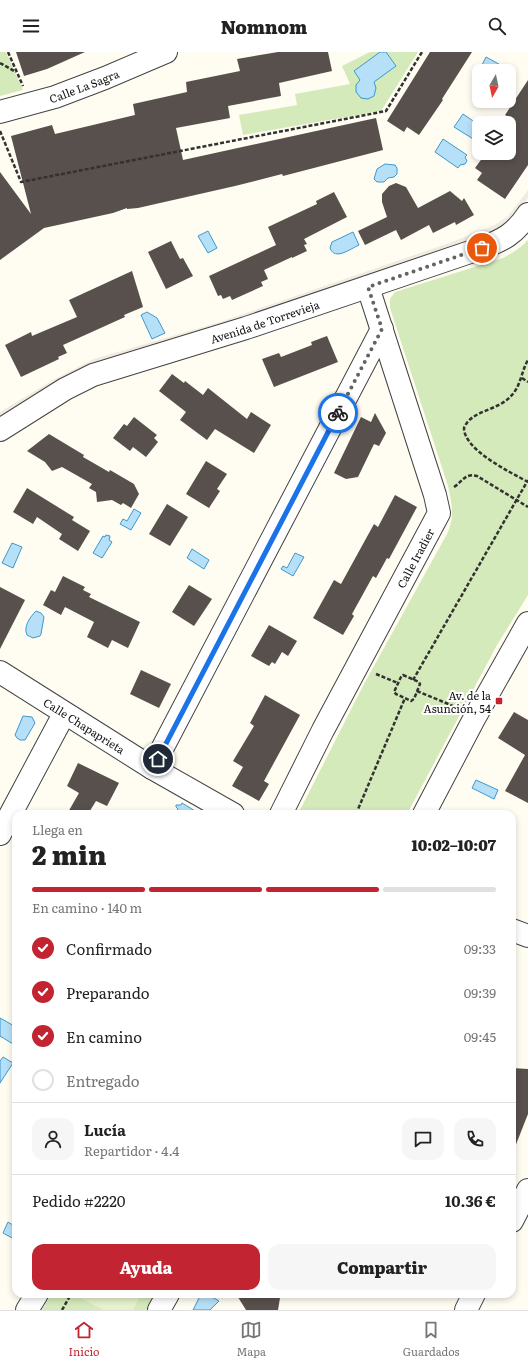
<!DOCTYPE html>
<html lang="es">
<meta charset="utf-8">
<style>
body{margin:0;font-family:Literata,serif;background:#f6f6f6;color:#222;height:100vh;display:flex;flex-direction:column;font-size:15px;white-space:nowrap}
*{box-sizing:border-box;margin:0}
p{font-size:13px;color:#767676}
.icon{flex:none;width:22px;height:22px;fill:none;stroke:currentColor;stroke-width:2;stroke-linecap:round;stroke-linejoin:round}
.map{position:relative;flex:1;overflow:hidden}
.details{position:absolute;left:12px;top:758px;width:504px;height:488px;display:flex;flex-direction:column;background:#fff;border-radius:12px;box-shadow:0 2px 6px #0003}
.details>*{flex:none}
.needle{width:26px;rotate:189deg}
.fabs{position:absolute;left:472px;top:12px;display:grid;gap:8px}
.fabs a{display:grid;place-items:center;width:44px;height:44px;border-radius:8px;background:#fff;box-shadow:0 2px 6px #0003;font-size:20px}
.pin{position:absolute;display:grid;place-items:center;width:34px;height:34px;color:#fff;margin:-17px;border:2px solid #fff;border-radius:50%;box-shadow:0 1px 4px #0007}
.courier{position:absolute;display:grid;place-items:center;width:40px;height:40px;margin:-20px;border:3px solid #1a73e8;border-radius:50%;background:#fff;color:#222;box-shadow:0 1px 5px #0007}
.summary em{font-style:normal;font-weight:800}
.summary div{display:flex;flex-direction:column-reverse}
.summary{display:flex;align-items:center;justify-content:space-between;height:68px;padding:0 20px}
h1{font-size:26px;font-weight:800;line-height:30px}
.bar{display:grid;grid-template-columns:repeat(4,1fr);gap:6px 4px;align-content:center;height:48px;padding:0 20px}
.bar i{height:5px;border-radius:3px;background:#e0e0e0}
.bar .selected{background:#c22531}
.bar p{grid-column:span 4}
.line{display:flex;align-items:center;gap:10px;padding:0 20px;border-top:1px solid #e0e0e0}
.line div{flex:1}
.round{display:grid;place-items:center;flex:none;width:42px;height:42px;border-radius:12px;background:#f6f6f6}
ol{padding:0 20px;list-style:none}
li{display:flex;align-items:center;gap:12px;height:44px}
li p{margin-inline-start:auto}
li .icon{padding:4px;border-radius:50%;background:#c22531;color:#fff;stroke-width:4}
li:last-child{color:#767676}
li i{width:22px;height:22px;border:2px solid #e0e0e0;border-radius:50%}
.action{display:flex;gap:8px;margin-top:auto;padding:8px 20px}
.action a{flex:1;height:46px;border-radius:12px;background:#c22531;color:#fff;font-size:16px;font-weight:800;line-height:46px;text-align:center}
.action a+a{background:#f6f6f6;color:#222}
header{display:flex;justify-content:space-between;align-items:center;height:52px;padding:0 20px;background:#fff;font-size:18px;font-weight:800}
.menu{display:flex;justify-content:space-around;align-items:center;height:56px;border-top:1px solid #e0e0e0;background:#fff;font-size:11px;color:#767676}
.menu a{display:grid;justify-items:center;gap:2px}
.menu .selected{color:#c22531}
.map>svg:first-child{display:block}
.green{fill:#d5eabb}
.pitch{fill:#e6f1cd}
.plaza{fill:#f0ebe0}
.water{fill:#b6e0f7;stroke:#3d98cf}
.building{fill:#58504c}
.lines{fill:none;stroke-linecap:round;stroke-linejoin:round}
.minor-casing{stroke:#434343;stroke-width:24}
.path{stroke:#323232;stroke-width:2.5;stroke-dasharray:4 2;stroke-linecap:butt}
.minor{stroke:#fff;stroke-width:22}
.done{stroke:#64635f;stroke-width:4;stroke-dasharray:0 7.2}
.route{stroke:#1a73e8;stroke-width:5}
.poi-dot{fill:#c22531;stroke:#fff;stroke-width:1.5}
.labels{text-anchor:middle;dominant-baseline:central;stroke-width:4;stroke-linejoin:round;paint-order:stroke}
.street-label{font-size:11px;fill:#101010;stroke:#fff}
.poi-label{font-size:11px;fill:#101010;stroke:#fff;text-anchor:end}
</style>
<header><svg class="icon" aria-label="menu" viewBox="0 0 24 24"><path d="M4 6h16M4 12h16M4 18h16"/></svg>Nomnom<svg class="icon" aria-label="search" viewBox="0 0 24 24"><circle cx="10" cy="10" r="6"/><path d="M15 15l6 6"/></svg></header>
<div class="map">
<svg width="528" height="1258" viewBox="0 0 528 1258">
<rect width="100%" height="100%" fill="#fffcf2"/>
<g class="green">
<polygon points="0,0 6,0 23,38 0,44"/>
<polygon points="370,0 418,0 381,59 243,83 239,63 297,53 295,42 350,32 342,14"/>
<path d="M 528,188 L 528,543 L 497,593 L 407,762 L 298,762 L 364,632 L 447,482 C 455,465 452,452 448,434 L 390,256 L 390,247 L 395,240 L 503,206 C 512,201 521,196 528,188 Z"/>
<polygon points="51,1242 158,1242 150,1258 42,1258"/>
</g>
<polygon class="pitch" points="78,1242 141,1242 133,1258 103,1258 77,1244"/>
<polygon class="plaza" points="528,138 528,146 521,156 512,168 498,177 0,366 0,360 53,328 94,307 220,270 452,190 495,173 508,164"/>
<g class="water">
<polygon points="380,0 386,0 396,14 374,30 376,36 374,44 368,47 361,46 356,40 356,33 360,28 354,19"/>
<polygon points="486,5 506,16 506,19 491,19 482,13"/>
<polygon points="463,62 479,73 479,88 478,90 454,75"/>
<polygon points="443,87 467,103 465,105 467,109 465,112 460,113 458,116 435,100"/>
<polygon points="385,112 395,113 397,116 397,122 394,125 388,126 384,130 377,130 374,127 377,117"/>
<polygon points="208,179 217,196 208,201 198,184"/>
<path d="M 353,180 L 359,193 C 350,197 335,209 330,196 L 332,190 Z"/>
<polygon points="147,260 157,266 165,281 152,287 141,263"/>
<polygon points="134,457 141,461 131,478 120,472 123,467 127,469"/>
<polygon points="106,483 110,484 109,488 112,490 102,506 93,501 103,484 105,485"/>
<polygon points="12,491 22,495 13,516 2,511"/>
<polygon points="192,497 209,508 204,517 187,506"/>
<polygon points="295,501 304,505 293,524 281,517 283,514 287,516"/>
<path d="M 36,559 L 41,561 L 44,565 L 41,582 L 40,584 L 33,586 L 27,583 C 23,575 30,565 36,559 Z"/>
<polygon points="23,664 32,665 35,671 25,688 20,688 17,686 15,683"/>
<polygon points="476,728 498,738 494,747 472,736"/>
<polygon points="182,751 200,762 182,762 177,759 178,757 176,755 176,753 181,753"/>
<polygon points="0,966 16,975 16,987 13,992 0,984"/>
<polygon points="3,1005 13,1011 0,1031 0,1009"/>
<polygon points="8,1170 16,1175 16,1188 3,1181"/>
<polygon points="201,1242 207,1242 219,1249 210,1258 193,1258"/>
</g>
<g class="building">
<polygon points="16,0 85,0 47,17 24,24"/>
<polygon points="278,0 328,0 332,19 279,31 281,44 228,54 230,66 176,76 183,108 376,66 383,98 283,124 282,122 235,134 138,156 127,157 127,156 113,161 44,176 0,208 0,120 31,162 11,84 52,73 55,82 135,63 133,52 187,40 186,30 240,19 237,7"/>
<polygon points="430,0 472,0 442,47 443,48 419,83 407,75 404,80 387,69"/>
<polygon points="528,28 528,113 505,147 477,128 482,121 475,116 486,101 509,101 509,65 505,63"/>
<polygon points="396,131 406,135 418,156 450,139 462,149 464,146 474,163 456,173 455,170 433,181 429,173 401,188 396,178 365,193 358,179 387,165 382,150 382,142 389,134"/>
<polygon points="334,140 347,165 304,187 307,192 304,193 307,199 292,206 292,205 264,218 268,227 261,230 263,234 232,248 230,244 223,247 221,243 218,244 209,224 276,193 268,175 317,152 316,149"/>
<polygon points="171,189 180,207 183,206 193,224 166,237 148,200"/>
<polygon points="132,219 143,255 124,263 125,265 63,293 67,301 58,305 59,307 21,325 5,293 31,280 32,284 77,265 69,248"/>
<polygon points="327,284 338,310 274,335 262,307 279,301 281,305 312,293 311,290"/>
<polygon points="172,322 184,331 185,329 203,343 208,336 247,367 251,360 271,373 254,401 215,377 207,388 180,368 186,360 159,339"/>
<polygon points="375,361 386,381 379,394 374,392 358,425 346,427 334,421 361,365 371,370"/>
<polygon points="134,365 157,383 154,386 158,390 146,405 133,395 130,399 113,386 124,372 127,374"/>
<polygon points="49,382 84,403 83,405 109,420 110,418 134,432 139,442 131,456 123,451 121,453 112,448 97,450 96,440 89,436 92,432 62,415 52,419 45,410 27,399"/>
<polygon points="206,409 227,422 217,437 220,439 209,456 186,442"/>
<polygon points="27,436 74,465 72,468 90,479 78,499 59,487 62,482 37,465 33,472 13,460"/>
<polygon points="395,443 417,455 389,507 387,506 376,526 373,524 352,562 354,564 343,583 313,566 334,528 341,532 374,472 378,475"/>
<polygon points="167,452 188,465 170,494 149,482"/>
<polygon points="63,524 85,535 83,538 91,542 89,545 140,570 128,596 112,588 108,596 87,585 94,570 65,555 61,563 43,553 51,538 55,540"/>
<polygon points="189,533 212,547 194,574 172,560"/>
<polygon points="0,535 25,548 0,597"/>
<polygon points="269,573 297,589 288,604 282,600 275,612 272,610 269,614 251,604"/>
<polygon points="141,618 171,632 159,656 130,642"/>
<polygon points="265,643 300,663 264,729 269,732 259,749 232,734 243,715 233,709 254,674 250,671"/>
<polygon points="514,660 528,668 528,751 505,739 525,703 498,686"/>
<polygon points="78,711 119,731 107,754 96,749 88,762 67,762 79,741 67,734"/>
<polygon points="512,1016 528,1017 528,1062 513,1100"/>
<polygon points="236,1242 270,1242 280,1246 278,1258 246,1258"/>
</g>
<g class="lines">
<defs>
<g id="minor">
<path id="s1" d="M 0,60 L 55,45 L 105,26 L 166,0"/>
<path id="s2" d="M 0,378 L 65,337 L 93,323 L 246,276 L 482,196 C 503,188 515,182 528,162"/>
<path id="s3" d="M 0,620 L 152,716 L 233,762"/>
<polyline points="152,716 382,277"/>
<path id="s4" d="M 281,762 L 323,678 L 439,461 L 435,443 L 368,235"/>
<polyline points="424,762 475,665 528,571"/>
<polyline points="0,782 64,662"/>
<polyline points="512,878 528,884"/>
<polyline points="512,1169 528,1138"/>
<polyline points="27,1258 37,1242"/>
<polyline points="159,1258 168,1242"/>
<polyline points="466,1258 474,1242"/>
</g>
</defs>
<use href="#minor" class="minor-casing"/>
<g class="path">
<polyline points="8,0 23,34"/>
<polyline points="0,11 16,20"/>
<polyline points="0,79 21,130 386,59 422,0"/>
<polyline points="522,326 528,330"/>
<path d="M 528,430 C 510,420 464,398 464,376 C 471,358 498,359 511,344 C 521,334 521,320 528,308"/>
<path d="M 454,435 C 463,429 465,421 477,424 L 528,455"/>
<polyline points="376,622 398,631"/>
<polygon points="403,623 419,630 420,632 414,647 411,649 396,642 394,640 401,625"/>
<polyline points="413,628 528,428"/>
<polyline points="417,639 458,656"/>
<polyline points="356,762 405,646"/>
<polyline points="62,1258 71,1242"/>
</g>
<use href="#minor" class="minor"/>
</g>
<g class="lines">
<polyline class="done" points="338,361 382,277 368,235 482,196"/>
<polyline class="route" points="158,707 338,361"/>
</g>
<rect class="poi-dot" x="495" y="645" width="8" height="8" rx="2"/>
<g class="labels">
<g class="street-label">
<text stroke="none"><textPath href="#s1" startOffset="88">Calle La Sagra</textPath></text>
<text stroke="none"><textPath href="#s2" startOffset="288">Avenida de Torrevieja</textPath></text>
<text stroke="none"><textPath href="#s4" startOffset="289">Calle Iradier</textPath></text>
<text stroke="none"><textPath href="#s3" startOffset="100">Calle Chapaprieta</textPath></text>
</g>
<g class="poi-label">
<text x="491" y="643">Av. de la<tspan x="491" dy="13">Asunción, 54</tspan></text>
</g>
</g>
</svg>
<div class="fabs">
<a><svg class="needle" viewBox="-14 -14 28 28"><path d="M0-13l5 13h-10z" fill="#e53935"/><path d="M0 13l5-13h-10z" fill="#767676"/></svg></a>
<a><svg class="icon" aria-label="layers" viewBox="0 0 24 24"><path d="M12 4l9 5-9 5-9-5zM3 14l9 5 9-5"/></svg></a>
</div>
<div class="pin" style="left:482px;top:196px;background:#ea580c"><svg class="icon" aria-label="bag" viewBox="0 0 24 24"><path d="M5 8h14l-1 12H6zM9 8a3 3 0 0 1 6 0"/></svg></div>
<div class="pin" style="left:158px;top:707px;background:#1f2937"><svg class="icon" aria-label="home" viewBox="0 0 24 24"><path d="M3 11l9-7 9 7M6 9v11h12V9"/></svg></div>
<div class="courier" style="left:338px;top:361px"><svg class="icon" aria-label="bike" viewBox="0 0 24 24"><circle cx="6" cy="16" r="4"/><circle cx="18" cy="16" r="4"/><path d="M6 16l4-8h5l3 8M10 8l3 8H6M13 5h3"/></svg></div>
<section class="details">
<div class="summary"><div><h1>2 min</h1><p>Llega en</p></div><em>10:02–10:07</em></div>
<div class="bar"><i class="selected"></i><i class="selected"></i><i class="selected"></i><i></i><p>En camino · 140 m</p></div>
<ol>
<li><svg class="icon" aria-label="check" viewBox="0 0 24 24"><path d="M5 12l5 5 9-10"/></svg>Confirmado<p>09:33</p></li>
<li><svg class="icon" aria-label="check" viewBox="0 0 24 24"><path d="M5 12l5 5 9-10"/></svg>Preparando<p>09:39</p></li>
<li><svg class="icon" aria-label="check" viewBox="0 0 24 24"><path d="M5 12l5 5 9-10"/></svg>En camino<p>09:45</p></li>
<li><i></i>Entregado</li>
</ol>
<div class="line" style="height:72px"><a class="round"><svg class="icon" aria-label="person" viewBox="0 0 24 24"><circle cx="12" cy="8" r="4"/><path d="M4 21q1-7 8-7t8 7"/></svg></a><div><b>Lucía</b><p>Repartidor · 4.4</p></div><a class="round"><svg class="icon" aria-label="chat" viewBox="0 0 24 24"><path d="M4 5h16v11H9l-5 4z"/></svg></a><a class="round"><svg class="icon" aria-label="phone" viewBox="0 0 24 24"><path d="M5 4h4l2 5-3 2q2 4 5 5l2-3 5 2v4C11 20 4 13 5 4z"/></svg></a></div>
<div class="line" style="height:52px"><div>Pedido #2220</div><b>10.36 €</b></div>
<div class="action"><a>Ayuda</a><a>Compartir</a></div>
</section>
</div>
<nav class="menu">
<a class="selected"><svg class="icon" aria-label="home" viewBox="0 0 24 24"><path d="M3 11l9-7 9 7M6 9v11h12V9"/></svg>Inicio</a>
<a><svg class="icon" aria-label="map" viewBox="0 0 24 24"><path d="M3 6l6-2 6 2 6-2v14l-6 2-6-2-6 2zM9 4v14M15 6v14"/></svg>Mapa</a>
<a><svg class="icon" aria-label="saved" viewBox="0 0 24 24"><path d="M7 4h10v16l-5-4-5 4z"/></svg>Guardados</a>
</nav>
